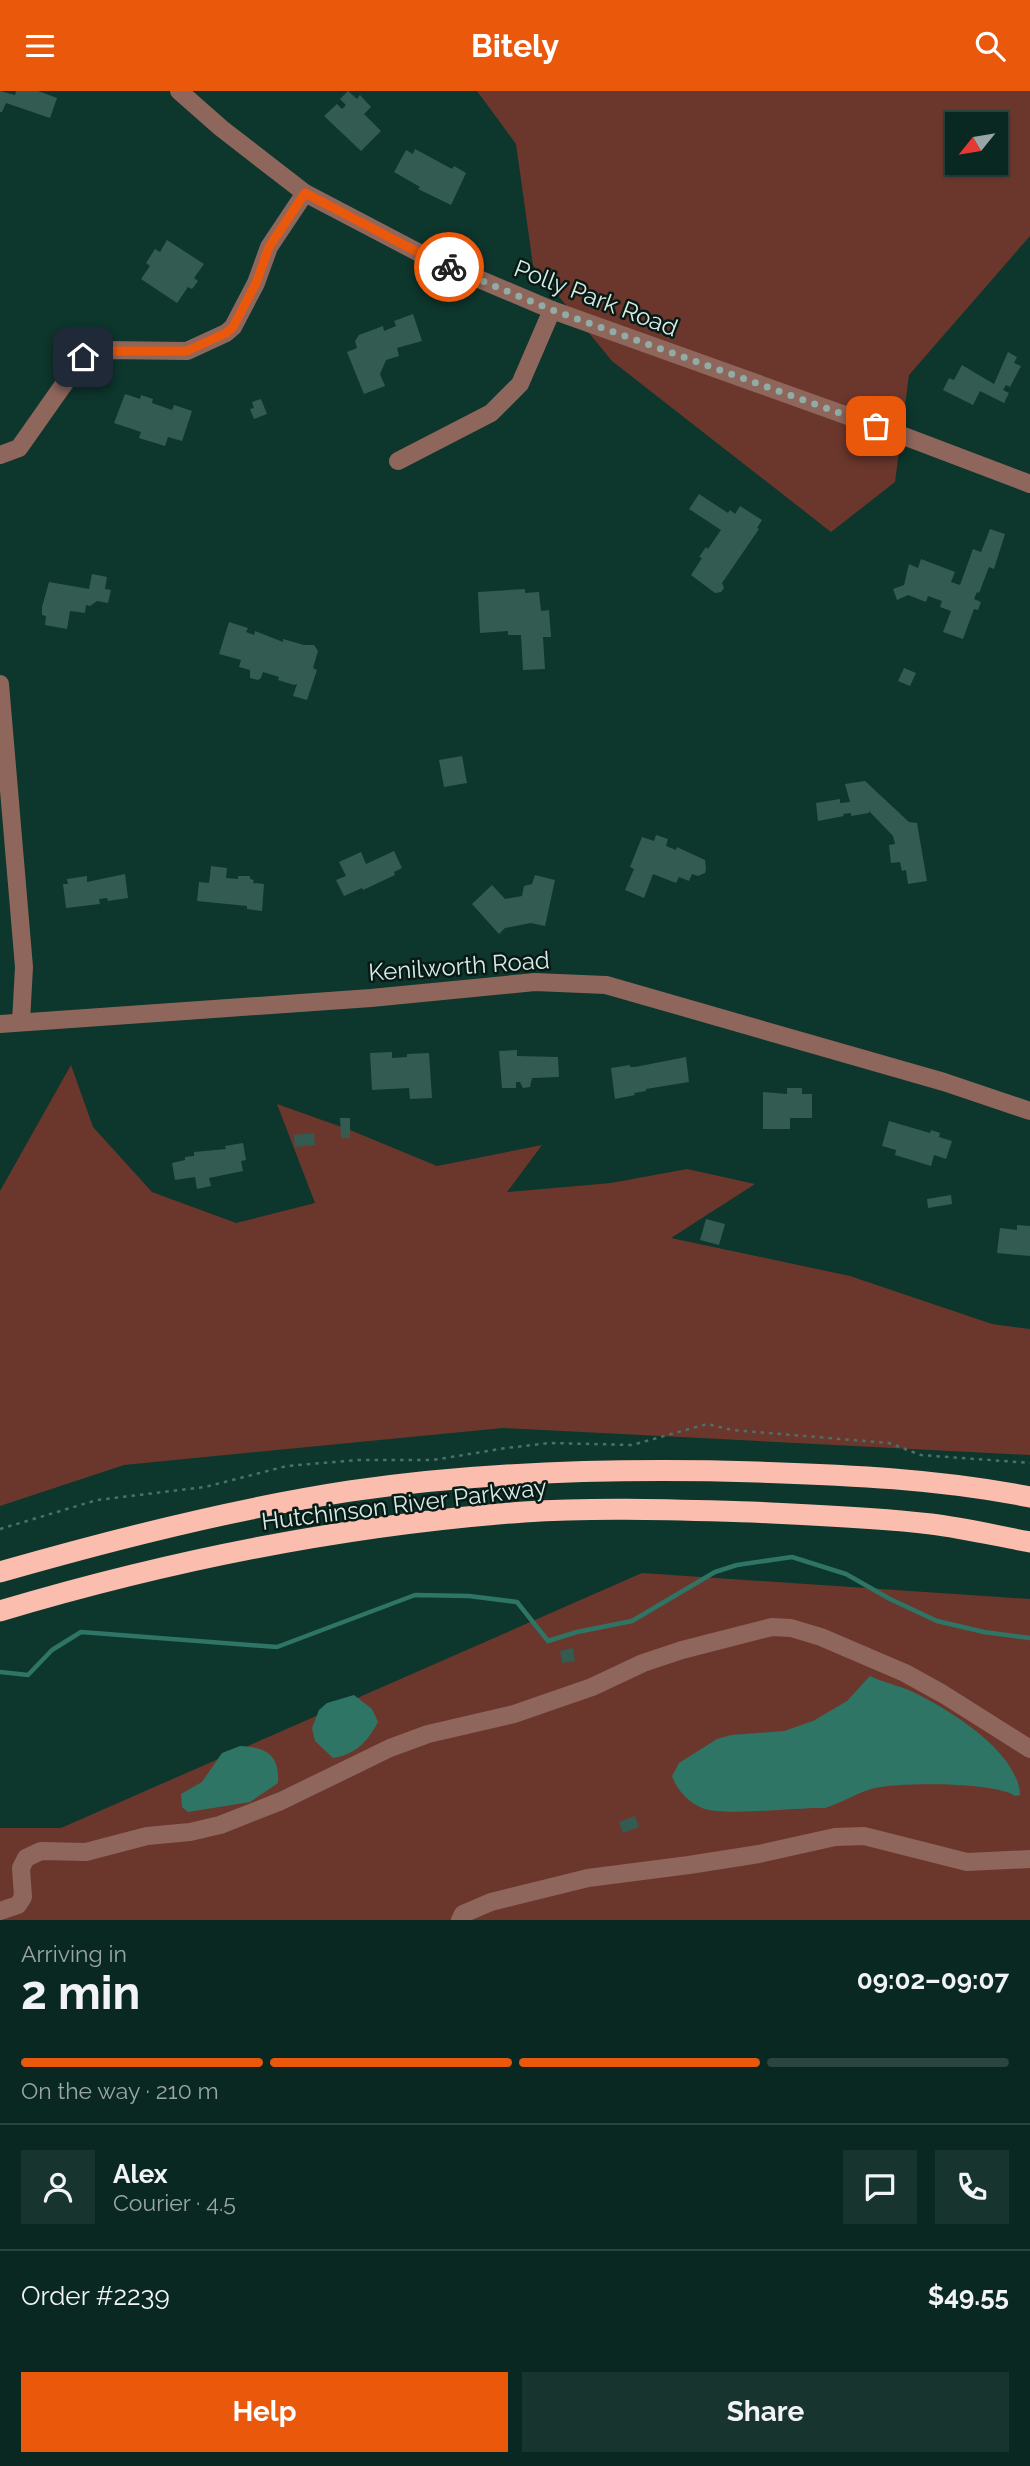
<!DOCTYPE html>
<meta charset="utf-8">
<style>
body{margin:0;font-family:Raleway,sans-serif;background:#18342f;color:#f1f3f6;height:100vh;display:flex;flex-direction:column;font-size:26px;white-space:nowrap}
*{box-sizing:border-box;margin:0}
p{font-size:23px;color:#99a6a5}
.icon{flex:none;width:38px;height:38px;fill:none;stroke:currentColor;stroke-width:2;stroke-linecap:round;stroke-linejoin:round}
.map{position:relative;height:1829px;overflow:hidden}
.sheet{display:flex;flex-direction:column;background:#0a2822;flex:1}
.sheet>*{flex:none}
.needle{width:46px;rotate:240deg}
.fabs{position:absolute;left:945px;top:21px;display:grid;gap:14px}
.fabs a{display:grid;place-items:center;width:63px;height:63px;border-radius:0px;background:#0a2822;box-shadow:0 2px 5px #0004,0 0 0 2px #2a4440;font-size:35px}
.pin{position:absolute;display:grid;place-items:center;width:60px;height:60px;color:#fff;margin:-30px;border-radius:14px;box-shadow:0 4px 10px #0006}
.courier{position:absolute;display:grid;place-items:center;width:70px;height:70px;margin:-35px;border:5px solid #ea580c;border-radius:50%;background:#fff;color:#222;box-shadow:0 2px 9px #0007}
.headline em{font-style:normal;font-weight:700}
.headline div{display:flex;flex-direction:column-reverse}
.headline{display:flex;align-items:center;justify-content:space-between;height:119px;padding:0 21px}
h1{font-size:46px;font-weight:700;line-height:52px}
.bar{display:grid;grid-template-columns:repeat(4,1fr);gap:10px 7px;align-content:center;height:84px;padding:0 21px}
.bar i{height:9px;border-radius:5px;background:#2a4440}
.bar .current{background:#ea580c}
.bar p{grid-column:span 4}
.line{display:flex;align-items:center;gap:18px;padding:0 21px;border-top:2px solid #2a4440}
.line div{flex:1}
.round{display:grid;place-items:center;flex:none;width:74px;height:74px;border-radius:0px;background:#18342f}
.action{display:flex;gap:14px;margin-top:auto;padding:14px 21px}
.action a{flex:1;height:80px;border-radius:0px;background:#ea580c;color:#fff;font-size:28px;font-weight:700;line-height:80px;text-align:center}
.action a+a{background:#18342f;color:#f1f3f6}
header{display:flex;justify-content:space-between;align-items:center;height:91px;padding:0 21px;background:#ea580c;color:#fff;font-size:32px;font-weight:700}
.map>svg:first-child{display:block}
.green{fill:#6b372c;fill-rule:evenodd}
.water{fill:#2f7565}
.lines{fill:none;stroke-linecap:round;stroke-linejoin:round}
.stream{stroke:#2f7565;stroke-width:4.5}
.building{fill:#345b51}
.path{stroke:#4d6f67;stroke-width:2.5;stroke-dasharray:3.5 5;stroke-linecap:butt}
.minor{stroke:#8f665c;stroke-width:18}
.highway{stroke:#fbbdae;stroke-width:21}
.done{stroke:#90aca5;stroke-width:7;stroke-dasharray:0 12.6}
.route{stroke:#ea580c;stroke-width:9}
.labels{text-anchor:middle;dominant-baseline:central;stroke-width:5;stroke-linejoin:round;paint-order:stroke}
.street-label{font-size:24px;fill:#d7ece5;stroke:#091a16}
</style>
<header><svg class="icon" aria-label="menu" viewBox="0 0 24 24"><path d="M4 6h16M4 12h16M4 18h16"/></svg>Bitely<svg class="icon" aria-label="search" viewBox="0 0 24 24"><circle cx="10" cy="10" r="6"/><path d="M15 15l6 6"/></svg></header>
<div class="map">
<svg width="1030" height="1829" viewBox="0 0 1030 1829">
<rect width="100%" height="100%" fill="#0d362d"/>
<g class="green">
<path d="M 477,0 L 1030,0 L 1030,145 L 909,284 L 895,391 L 831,441 L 612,270 L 533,174 L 516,53 ZM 957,33 L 996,33 L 996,72 L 957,72 Z"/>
<polygon points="71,974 93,1036 152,1101 236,1132 315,1112 277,1013 350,1039 437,1075 542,1054 507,1101 611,1092 687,1078 755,1093 671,1147 850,1185 992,1233 1030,1238 1030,1364 503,1337 124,1374 0,1415 0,1100"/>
<polygon points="642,1482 1030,1508 1030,1829 0,1829 0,1737 61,1737"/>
</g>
<g class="water">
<path d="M 870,1585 C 885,1592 902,1595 917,1603 C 951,1620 1019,1662 1020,1704 L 1015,1705 C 997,1691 900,1691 875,1697 C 858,1701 842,1712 825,1717 C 797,1716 724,1726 702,1717 C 688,1711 677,1699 672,1685 L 679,1672 L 717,1648 L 731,1644 L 784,1640 L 813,1630 L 847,1610 Z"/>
<path d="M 354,1604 L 372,1618 L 378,1631 C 367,1651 356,1663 333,1667 L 315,1650 L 312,1637 L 319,1619 L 327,1612 Z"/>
<path d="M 240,1655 C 266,1656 280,1664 278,1692 L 250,1711 L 188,1721 L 182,1716 L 181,1703 L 202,1691 L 222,1662 Z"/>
</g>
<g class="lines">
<polyline class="stream" points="0,1581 28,1584 52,1559 81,1541 277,1556 415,1504 469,1505 517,1511 548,1550 577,1541 632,1530 715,1481 737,1474 792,1466 846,1483 890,1508 937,1530 984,1541 1030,1547"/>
</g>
<g class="building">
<polygon points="0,0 15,4 16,0 38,0 57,7 50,27 6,12 2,21 0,21"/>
<polygon points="348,0 357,8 360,4 371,16 364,23 381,40 361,60 324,25 337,13 342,18 346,14 340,8"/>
<polygon points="415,58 452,78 454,75 466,82 451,114 418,98 420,96 394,81 406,59 413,63"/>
<polygon points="167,149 204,173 194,187 198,190 192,198 188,196 177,212 141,188 150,175 146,172 155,158 160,161"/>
<polygon points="413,223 422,250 397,257 399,265 386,269 380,283 385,295 364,303 347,261 357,257 355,250 359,244 383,235 384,240 396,235 394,230"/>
<polygon points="1008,261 1017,266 1014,272 1021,275 1010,296 1006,294 1003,299 1009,302 1004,312 980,300 973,314 943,299 949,287 954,289 962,274 994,293"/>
<polygon points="125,303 140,308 141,304 153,308 152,312 172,319 174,314 192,320 182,350 168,346 165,355 139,347 141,341 114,332"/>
<polygon points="261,308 267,323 254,328 250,318 254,317 252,311"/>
<polygon points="699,403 728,422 730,419 735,423 740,415 762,429 757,437 759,438 722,492 724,497 721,501 715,502 691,484 702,467 699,466 706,456 708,458 721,439 689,418"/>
<polygon points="990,438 1005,443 994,478 989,476 979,502 977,501 974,508 981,511 978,519 974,518 963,548 943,541 951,520 940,516 942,510 928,505 926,511 908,504 897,509 893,498 904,494 909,473 918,477 921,468 955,481 951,491 960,494 973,458 981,461"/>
<polygon points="92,483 107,486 105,498 111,499 108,512 97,510 90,515 86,514 85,522 70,520 67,538 45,534 46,525 42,524 42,516 49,491 89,498"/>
<polygon points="525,498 525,502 539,501 541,520 549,519 551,546 543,546 545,578 523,579 521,544 508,544 508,540 480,542 478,501"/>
<polygon points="229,531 248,537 246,541 254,544 255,540 283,551 283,548 304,554 314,554 318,560 313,577 317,579 307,609 293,605 297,593 294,594 278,589 279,586 263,581 261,587 258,589 250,587 250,579 239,576 241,569 219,563"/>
<polygon points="904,577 916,582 910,595 898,590"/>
<polygon points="462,665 467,692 444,696 439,669"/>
<polygon points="865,690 909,731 917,732 927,790 908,793 906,779 902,780 900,771 891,772 889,754 895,753 893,745 869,720 869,722 851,725 851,722 843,723 844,725 818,730 816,712 840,708 840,712 850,711 845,693"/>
<polygon points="656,744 668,748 666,755 676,759 677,756 705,769 706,778 705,782 698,785 692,783 689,790 679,786 676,792 653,783 644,807 625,799 634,778 630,776 642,746 654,750"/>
<polygon points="394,760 402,777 394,781 395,784 363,799 362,797 344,805 336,789 346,785 339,771 361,761 366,773"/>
<polygon points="211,775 227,777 226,787 238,788 238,785 250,785 250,788 254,789 253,792 264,793 262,820 247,818 247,815 197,810 199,791 209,792"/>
<polygon points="125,783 128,807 108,810 107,807 99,808 100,813 66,817 63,793 68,793 67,788 87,785 87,791"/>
<polygon points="535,784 555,789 545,835 531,832 505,837 499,843 472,813 492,794 505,808 522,805 524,795 532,793"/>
<polygon points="517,959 517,965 558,966 559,986 532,987 530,996 523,997 520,991 516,991 516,997 502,997 499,960"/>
<polygon points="392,961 392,967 407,966 407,963 429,962 432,1007 410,1008 409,997 372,999 370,962"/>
<polygon points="686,966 689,991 646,998 646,1000 634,1002 635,1004 615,1008 611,977 630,974 630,976 635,976"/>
<polygon points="787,997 802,997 802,1003 812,1003 812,1027 790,1027 790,1038 763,1038 763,1001 787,1003"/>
<polygon points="340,1027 350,1027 350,1047 341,1047"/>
<polygon points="889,1030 930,1042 931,1039 940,1042 939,1046 952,1050 946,1068 934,1064 931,1075 895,1064 896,1059 882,1055"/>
<polygon points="314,1042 315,1054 295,1056 294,1044"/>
<polygon points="243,1052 246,1069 241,1070 243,1080 209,1087 211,1095 197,1098 195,1086 175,1089 172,1072 185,1069 185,1066 194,1065 194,1061 226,1058 225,1055"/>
<polygon points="951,1104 952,1113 928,1117 927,1108"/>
<polygon points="706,1128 725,1133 719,1154 700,1149"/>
<polygon points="1017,1134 1030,1135 1030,1165 997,1162 1000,1137 1017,1139"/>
<polygon points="573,1557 575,1570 562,1572 560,1560"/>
<polygon points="635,1725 639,1736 623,1742 619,1731"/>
</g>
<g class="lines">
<polyline class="path" points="0,1438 97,1409 205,1396 287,1375 358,1369 433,1369 506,1357 550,1352 632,1354 707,1333 732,1339 889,1352 921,1364 1030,1372"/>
<g class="minor">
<polyline points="179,0 221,37 305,102 427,166 552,219 901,344 1030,393"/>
<polyline points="0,364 19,357 83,266 103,259 187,260 226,242 233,236 256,192 269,156 305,102"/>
<polyline points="398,370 491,322 520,293 552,219"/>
<polyline points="0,593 24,876 21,931"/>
<polyline points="0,933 371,907 535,891 606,894 944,991 1030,1020"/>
<polyline points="0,1820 18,1814 23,1806 21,1777 26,1767 41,1760 86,1761 147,1745 190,1741 220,1734 281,1710 390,1657 428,1643 514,1623 592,1596 643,1572 682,1559 772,1536 791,1537 821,1546 905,1582 943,1603 1030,1658"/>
<polyline points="460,1829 463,1823 491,1811 588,1787 689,1774 759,1763 835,1746 864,1745 967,1771 1030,1768"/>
</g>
<g class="highway">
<path d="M 0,1481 C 115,1448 232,1418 350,1400 C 485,1380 621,1377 757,1381 C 848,1384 940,1388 1030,1406"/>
<path d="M 0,1520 C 171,1469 346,1434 524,1421 C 599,1416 676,1419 751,1421 C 811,1424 872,1426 931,1433 C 964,1437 997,1445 1030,1451"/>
</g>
</g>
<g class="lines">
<polyline class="done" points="449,176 552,219 876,335"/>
<polyline class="route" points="83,266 103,260 187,260 226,242 233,236 256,192 269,156 305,102 427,166 449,176"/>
</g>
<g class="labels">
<g class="street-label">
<text transform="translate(596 207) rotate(21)">Polly Park Road</text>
<text transform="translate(459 875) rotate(-4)">Kenilworth Road</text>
<text transform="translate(404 1413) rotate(-7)">Hutchinson River Parkway</text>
</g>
</g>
</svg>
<div class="fabs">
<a><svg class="needle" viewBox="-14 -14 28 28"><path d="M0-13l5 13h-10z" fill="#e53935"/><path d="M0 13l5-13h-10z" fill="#99a6a5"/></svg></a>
</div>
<div class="pin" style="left:876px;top:335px;background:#ea580c"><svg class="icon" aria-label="bag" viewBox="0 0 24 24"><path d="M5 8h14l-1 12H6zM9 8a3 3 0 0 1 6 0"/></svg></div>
<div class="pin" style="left:83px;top:266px;background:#1f2937"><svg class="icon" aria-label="home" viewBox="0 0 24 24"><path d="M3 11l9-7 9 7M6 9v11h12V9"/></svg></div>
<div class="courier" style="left:449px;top:176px"><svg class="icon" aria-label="bike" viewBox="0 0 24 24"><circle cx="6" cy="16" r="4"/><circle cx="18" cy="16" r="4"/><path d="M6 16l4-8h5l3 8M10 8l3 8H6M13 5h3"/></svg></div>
</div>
<section class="sheet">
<div class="headline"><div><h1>2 min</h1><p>Arriving in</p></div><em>09:02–09:07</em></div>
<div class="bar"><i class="current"></i><i class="current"></i><i class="current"></i><i></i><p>On the way · 210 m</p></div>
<div class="line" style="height:126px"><a class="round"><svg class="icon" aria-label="person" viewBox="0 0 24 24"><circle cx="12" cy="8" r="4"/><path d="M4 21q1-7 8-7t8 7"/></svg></a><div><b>Alex</b><p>Courier · 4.5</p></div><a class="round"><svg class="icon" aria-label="chat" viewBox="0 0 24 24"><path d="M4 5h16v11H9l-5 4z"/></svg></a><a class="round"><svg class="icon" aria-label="phone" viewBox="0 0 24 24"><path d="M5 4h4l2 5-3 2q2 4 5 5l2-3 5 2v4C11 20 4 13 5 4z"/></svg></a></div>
<div class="line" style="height:91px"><div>Order #2239</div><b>$49.55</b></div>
<div class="action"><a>Help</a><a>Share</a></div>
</section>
